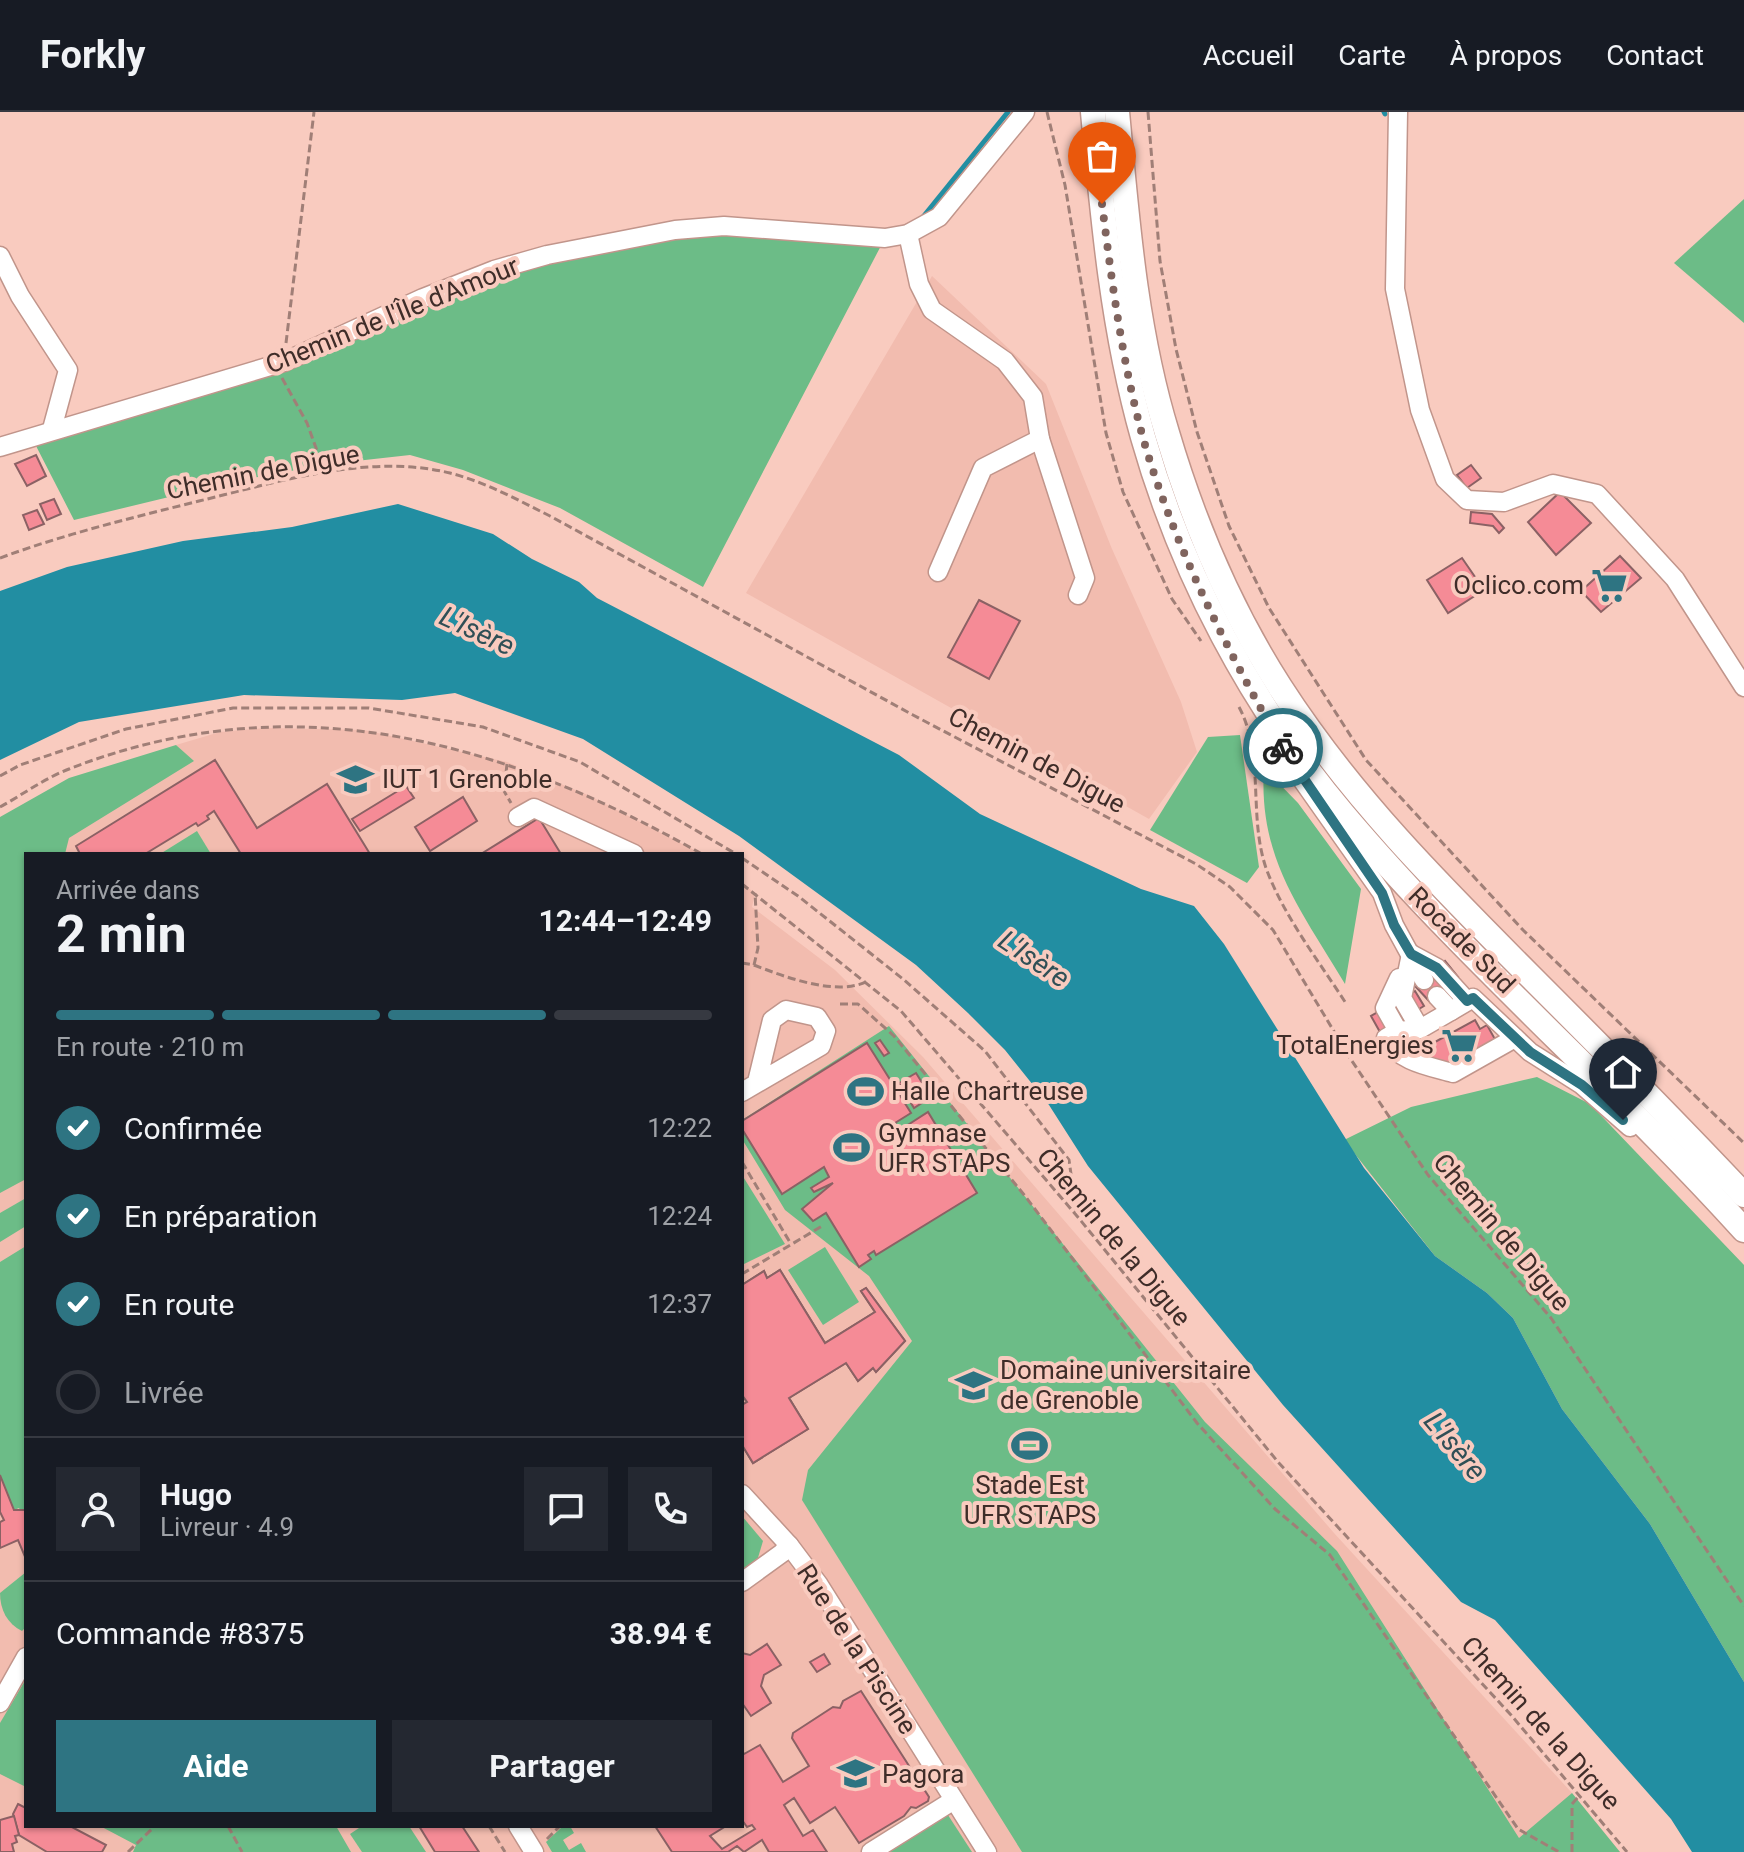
<!DOCTYPE html>
<html lang="fr">
<meta charset="utf-8">
<style>
body{margin:0;font-family:Roboto,sans-serif;background:#242831;color:#f1f3f6;height:100vh;display:flex;flex-direction:column;font-size:30px;white-space:nowrap}
*{box-sizing:border-box;margin:0}
p{font-size:26px;color:#9ea1a6}
.icon{flex:none;width:44px;height:44px;fill:none;stroke:currentColor;stroke-width:2;stroke-linecap:round;stroke-linejoin:round}
.map{position:relative;flex:1;overflow:hidden}
.side{position:absolute;left:24px;top:740px;width:720px;height:976px;display:flex;flex-direction:column;background:#171b24;border-radius:0px;box-shadow:0 2px 6px #0004}
.side>*{flex:none}
.pin{position:absolute;display:grid;place-items:center;width:68px;height:68px;color:#fff;margin:-82px -34px;border-radius:50% 50% 50% 0;rotate:-45deg;box-shadow:0 0 8px #0007}
.pin .icon{rotate:45deg}
.courier{position:absolute;display:grid;place-items:center;width:80px;height:80px;margin:-40px;border:6px solid #2e7482;border-radius:50%;background:#fff;color:#222;box-shadow:0 2px 10px #0007}
.overview em{font-style:normal;font-weight:700}
.overview div{display:flex;flex-direction:column-reverse}
.overview{display:flex;align-items:center;justify-content:space-between;height:136px;padding:0 32px}
h1{font-size:52px;font-weight:700;line-height:60px}
.bar{display:grid;grid-template-columns:repeat(4,1fr);gap:12px 8px;align-content:center;height:96px;padding:0 32px}
.bar i{height:10px;border-radius:6px;background:#363941}
.bar .selected{background:#2e7482}
.bar p{grid-column:span 4}
.line{display:flex;align-items:center;gap:20px;padding:0 32px;border-top:2px solid #363941}
.line div{flex:1}
.round{display:grid;place-items:center;flex:none;width:84px;height:84px;border-radius:0px;background:#242831}
ol{padding:0 32px;list-style:none}
li{display:flex;align-items:center;gap:24px;height:88px}
li p{margin-inline-start:auto}
li .icon{padding:8px;border-radius:50%;background:#2e7482;color:#fff;stroke-width:4}
li:last-child{color:#9ea1a6}
li i{width:44px;height:44px;border:4px solid #363941;border-radius:50%}
.button{display:flex;gap:16px;margin-top:auto;padding:16px 32px}
.button a{flex:1;height:92px;border-radius:0px;background:#2e7482;color:#fff;font-size:32px;font-weight:700;line-height:92px;text-align:center}
.button a+a{background:#242831;color:#f1f3f6}
header{display:flex;align-items:center;gap:48px;box-sizing:border-box;height:112px;padding:0 40px;background:#171b24;border-bottom:2px solid #363941}
header strong{font-size:38px}
nav{display:flex;gap:44px;margin-inline-start:auto;font-size:28px}
.map>svg:first-child{display:block}
.built{fill:#f2bcaf}
.green{fill:#6cbc87}
.water{fill:#228ea2}
.lines{fill:none;stroke-linecap:round;stroke-linejoin:round}
.stream{stroke:#228ea2;stroke-width:5}
.building{fill:#f58b96;stroke:#8b6164;stroke-width:2}
.minor-casing{stroke:#c1958b;stroke-width:21}
.highway-casing{stroke:#c1958b;stroke-width:27}
.path{stroke:#a07f77;stroke-width:3;stroke-dasharray:8 4;stroke-linecap:butt}
.minor{stroke:#fff;stroke-width:18}
.highway{stroke:#fff;stroke-width:24}
.done{stroke:#80645e;stroke-width:8;stroke-dasharray:0 14.4}
.route{stroke:#2e7482;stroke-width:10}
.labels{text-anchor:middle;dominant-baseline:central;stroke-width:8;stroke-linejoin:round;paint-order:stroke}
.street-label{font-size:26px;fill:#3f2d29;stroke:#f9cbbf}
.poi-label{font-size:26px;fill:#3f2d29;stroke:#f9cbbf;text-anchor:start}
.water-label{font-size:28px;font-style:italic;fill:#304f56;stroke:#f9cbbf}
</style>
<header>
<strong>Forkly</strong>
<nav><a>Accueil</a><a>Carte</a><a>À propos</a><a>Contact</a></nav>
</header>
<div class="map">
<svg width="1744" height="1740" viewBox="0 0 1744 1740">
<rect width="100%" height="100%" fill="#f9cbbf"/>
<g class="built">
<polygon points="932,164 1046,272 1112,437 1181,590 1197,640 1149,707 746,481"/>
<polygon points="266,616 364,618 507,650 588,683 702,742 26,742 26,1714 742,1714 742,772 755,781 752,795 835,858 923,945 1334,1421 1572,1681 1620,1740 0,1740 0,714 180,637 176,633 220,620"/>
</g>
<g class="green">
<polygon points="1744,87 1744,211 1674,151"/>
<polygon points="675,118 885,126 703,475 560,396 463,358 410,343 329,352 231,370 74,408 34,330 224,267 423,186"/>
<polygon points="1240,623 1259,755 1247,771 1150,718 1208,625"/>
<polygon points="176,633 194,649 69,726 65,742 26,742 26,1067 0,1081 0,705 69,666"/>
<path d="M 1264,656 L 1298,691 L 1361,777 L 1345,872 C 1301,798 1258,746 1264,656 Z"/>
<polygon points="197,719 211,742 160,742"/>
<polygon points="889,914 1205,1310 1337,1439 1519,1726 1572,1681 1620,1740 1022,1740 802,1388 808,1358 912,1229 869,1164 785,1098 742,1027 742,1008"/>
<polygon points="1537,965 1590,992 1744,1153 1744,1570 1650,1412 1562,1297 1513,1206 1487,1181 1435,1144 1344,1028 1411,995"/>
<polygon points="742,1063 785,1132 742,1153"/>
<polygon points="26,1086 26,1114 0,1130 0,1101"/>
<polygon points="26,1134 26,1397 21,1400 19,1396 14,1398 0,1363 0,1150"/>
<polygon points="825,1135 859,1190 823,1213 788,1158"/>
<polygon points="742,1404 763,1429 757,1449 742,1460"/>
<path d="M 26,1460 L 26,1515 L 22,1519 C 7,1512 0,1497 0,1481 Z"/>
<polygon points="26,1567 26,1675 0,1662 0,1611"/>
<polygon points="946,1700 972,1740 883,1740"/>
<polygon points="100,1714 336,1714 351,1740 133,1740 136,1733"/>
<polygon points="362,1714 409,1714 426,1740 362,1740 350,1722"/>
<polygon points="563,1714 570,1714 574,1721 563,1728 569,1738 581,1731 586,1740 552,1740 546,1730"/>
</g>
<polygon class="water" points="398,392 493,422 532,447 579,470 597,486 899,643 980,702 1141,777 1194,794 1224,832 1364,1056 1435,1144 1487,1181 1513,1206 1562,1297 1650,1412 1744,1570 1744,1740 1692,1740 1671,1707 1495,1508 1461,1490 1283,1293 1088,1054 1049,993 1005,938 968,901 916,853 739,724 583,627 455,581 402,588 244,583 79,610 0,648 0,479 67,455 183,429 292,415"/>
<g class="lines">
<g class="stream">
<polyline points="1384,0 1385,2"/>
<polyline points="923,105 1008,0"/>
</g>
</g>
<g class="building">
<polygon points="36,343 46,364 27,374 15,352"/>
<polygon points="1471,353 1481,366 1467,376 1457,363"/>
<polygon points="1560,380 1591,411 1556,443 1528,410"/>
<polygon points="54,387 61,402 47,408 40,392"/>
<polygon points="37,398 44,412 29,418 23,403"/>
<polygon points="1471,400 1492,402 1504,416 1499,421 1493,414 1470,411"/>
<polygon points="1620,444 1641,466 1601,500 1581,479"/>
<polygon points="1462,446 1484,478 1448,501 1427,468"/>
<polygon points="979,488 1020,509 989,567 948,545"/>
<polygon points="215,648 257,716 327,672 370,742 241,742 214,699 207,704 209,707 198,714 196,711 145,742 80,742 76,734"/>
<polygon points="406,674 414,686 360,719 352,707"/>
<polygon points="463,685 477,709 430,739 415,715"/>
<polygon points="539,706 561,742 481,742"/>
<polygon points="1445,849 1458,865 1430,890 1416,875"/>
<polygon points="1415,879 1424,894 1380,920 1371,904"/>
<polygon points="1475,908 1480,917 1487,913 1496,929 1455,952 1431,948 1424,936"/>
<polygon points="880,928 889,941 884,944 875,931"/>
<polygon points="867,931 911,1001 895,1011 900,1018 928,1000 977,1081 876,1143 874,1139 868,1143 871,1147 859,1155 826,1101 813,1109 802,1097 833,1071 814,1080 811,1076 829,1065 824,1055 782,1082 742,1017 742,1009"/>
<polygon points="916,961 931,985 914,996 899,971"/>
<polygon points="780,1158 825,1231 875,1200 861,1179 866,1176 905,1229 876,1260 873,1256 858,1269 846,1251 789,1286 808,1317 753,1351 742,1333 742,1293 747,1290 742,1283 742,1243 751,1257 784,1237 764,1205 742,1219 742,1173 764,1159 767,1166"/>
<polygon points="780,1158 825,1231 875,1200 861,1179 866,1176 905,1229 876,1260 873,1256 858,1269 846,1251 789,1286 808,1317 753,1351 742,1333 742,1293 747,1290 742,1283 742,1173 764,1159 767,1166"/>
<polygon points="0,1363 14,1398 26,1398 26,1447 18,1428 0,1436 0,1410 4,1408 0,1400"/>
<polygon points="767,1532 781,1553 764,1563 761,1574 771,1591 751,1604 742,1591 742,1541 750,1543"/>
<polygon points="824,1542 830,1552 817,1560 810,1550"/>
<polygon points="861,1579 929,1685 928,1689 916,1696 911,1695 904,1704 859,1731 835,1695 810,1711 794,1686 784,1693 803,1724 813,1718 827,1740 769,1740 762,1728 744,1740 737,1734 728,1740 672,1740 655,1714 726,1714 710,1724 722,1737 755,1717 752,1713 747,1715 742,1708 742,1639 744,1642 760,1633 783,1670 809,1654 792,1626 793,1621 833,1595 840,1596 843,1589"/>
<polygon points="18,1692 26,1696 26,1714 70,1714 106,1733 102,1740 47,1740 19,1723 13,1702"/>
<polygon points="14,1704 19,1723 15,1724 17,1730 12,1732 14,1740 0,1740 0,1708"/>
<polygon points="419,1714 462,1714 479,1740 435,1740"/>
</g>
<g class="lines">
<defs>
<g id="minor">
<polyline points="1398,0 1395,177 1420,298 1445,367 1467,388 1504,390 1553,372 1597,382 1675,467 1744,575"/>
<polyline points="908,122 919,172 932,198 1005,249 1033,285 1040,327 983,356 938,460"/>
<polyline points="0,144 20,184 68,258 52,317"/>
<polyline points="1040,327 1085,466 1078,483"/>
<polyline points="0,335 284,250 423,186 494,158 547,143 675,118 724,114 885,126 908,122 939,105 1025,0"/>
<polyline points="1298,662 1382,781 1394,813 1424,868"/>
<polyline points="518,705 534,696 634,742"/>
<polyline points="1411,842 1402,886 1420,917 1451,899"/>
<polyline points="1411,842 1437,856 1467,889"/>
<polyline points="1437,884 1451,899 1473,886 1530,940 1582,973 1630,1015"/>
<path d="M 1420,917 L 1398,919 L 1386,926 C 1399,950 1428,954 1453,961 L 1515,926"/>
<polyline points="1398,919 1385,896 1399,866"/>
<polyline points="742,980 821,934 826,919 817,905 786,898 772,908 757,970"/>
<polyline points="742,1382 789,1433 819,1473 987,1740"/>
<polyline points="742,1470 782,1441 789,1433"/>
<polyline points="0,1591 26,1545"/>
<polyline points="518,1714 534,1740"/>
<polyline points="871,1740 954,1688"/>
</g>
<g id="highway">
<path d="M 1093,0 C 1103,109 1113,219 1143,325 C 1182,462 1251,593 1343,702 C 1467,849 1615,975 1744,1118"/>
<path d="M 1117,0 C 1127,107 1135,217 1167,321 C 1193,409 1230,497 1280,575 C 1350,684 1440,774 1530,864 C 1602,936 1674,1009 1744,1083"/>
</g>
</defs>
<use href="#minor" class="minor-casing"/>
<use href="#highway" class="highway-casing"/>
<g class="path">
<polyline points="1047,0 1065,73 1106,321 1123,380 1172,487 1201,529"/>
<polyline points="1148,0 1160,149 1176,237 1197,320 1229,414 1269,496 1366,648 1523,818 1744,1031"/>
<polyline points="286,231 314,0"/>
<polyline points="282,266 307,311 325,361"/>
<path d="M 0,446 C 65,422 131,406 199,389 C 278,370 368,341 450,361 C 485,370 518,388 550,404 L 913,603 L 1196,752 L 1230,775 L 1273,818 L 1350,946 L 1428,1063 L 1551,1206 L 1744,1494"/>
<path d="M 1239,595 C 1265,644 1248,703 1266,756 C 1284,805 1319,849 1347,893"/>
<polyline points="507,652 504,679 511,691"/>
<polyline points="0,664 20,653 126,617 233,596 369,596 483,615 580,650 736,742"/>
<path d="M 0,695 C 22,683 45,666 69,657 C 294,569 501,629 702,742"/>
<polyline points="742,746 798,784 903,867 985,939 1069,1048 1077,1104"/>
<polyline points="742,772 901,899 1077,1104 1278,1350 1511,1603 1627,1740"/>
<polyline points="742,851 754,853 758,836 755,781"/>
<path d="M 754,853 C 785,865 837,885 868,869"/>
<polyline points="840,892 858,892 894,924 1025,1084 1197,1311 1275,1397 1330,1443 1518,1717 1559,1740"/>
<polyline points="742,1050 791,1132"/>
<polyline points="742,1162 822,1114"/>
<polyline points="228,1714 242,1740"/>
<polyline points="489,1714 505,1740"/>
<polyline points="547,1727 560,1714"/>
<polyline points="128,1740 155,1714"/>
<polyline points="1572,1740 1572,1692 1580,1683"/>
</g>
<use href="#minor" class="minor"/>
<use href="#highway" class="highway"/>
</g>
<g class="lines">
<path class="done" d="M 1102,92 C 1112,171 1122,249 1143,326 C 1174,434 1227,538 1283,636"/>
<polyline class="route" points="1283,636 1382,781 1394,813 1411,842 1437,856 1467,889 1473,886 1530,940 1582,973 1623,1008"/>
</g>
<defs>
<symbol id="supermarket-bare" viewBox="-9 -9 18 18"><path d="M-6-5.5h2.5l.6 2H6L4.5 2H-2.5L-4.4-4H-6ZM-1.5 3.2a1.3 1.3 0 1 0 .1 0ZM3 3.2a1.3 1.3 0 1 0 .1 0Z" fill="#2e7482" stroke="#f9cbbf" stroke-width="2.5" paint-order="stroke"/></symbol>
<symbol id="university-bare" viewBox="-9 -9 18 18"><path d="M0-5L7-2L0 1L-7-2ZM-4 1L0 2.5L4 1V4Q0 6-4 4Z" fill="#2e7482" stroke="#f9cbbf" stroke-width="2.5" paint-order="stroke"/></symbol>
<symbol id="stadium-bare" viewBox="-9 -9 18 18"><path d="M0-5a6.5 5 0 1 0 0 10a6.5 5 0 1 0 0-10ZM-3.5-1.8h7v3.6h-7Z" fill="#2e7482" stroke="#f9cbbf" stroke-width="2.5" paint-order="stroke"/></symbol>
</defs>
<g fill-rule="evenodd">
<use href="#supermarket-bare" x="1584" y="448" width="51" height="51"/>
<use href="#university-bare" x="330" y="642" width="51" height="51"/>
<use href="#supermarket-bare" x="1434" y="908" width="51" height="51"/>
<use href="#stadium-bare" x="840" y="954" width="51" height="51"/>
<use href="#stadium-bare" x="826" y="1010" width="51" height="51"/>
<use href="#university-bare" x="948" y="1248" width="51" height="51"/>
<use href="#stadium-bare" x="1004" y="1308" width="51" height="51"/>
<use href="#university-bare" x="830" y="1636" width="51" height="51"/>
</g>
<g class="labels">
<g class="street-label">
<text transform="translate(392 203) rotate(-22)">Chemin de l'Île d'Amour</text>
<text transform="translate(263 360) rotate(-11)">Chemin de Digue</text>
<text transform="translate(1037 648) rotate(28)">Chemin de Digue</text>
<text transform="translate(1462 828) rotate(45)">Rocade Sud</text>
<text transform="translate(1502 1120) rotate(50)">Chemin de Digue</text>
<text transform="translate(1114 1125) rotate(50)">Chemin de la Digue</text>
<text transform="translate(857 1537) rotate(57)">Rue de la Piscine</text>
<text transform="translate(1541 1611) rotate(48)">Chemin de la Digue</text>
</g>
<g class="poi-label">
<text x="1584" y="473" text-anchor="end">Oclico.com</text>
<text x="382" y="667">IUT 1 Grenoble</text>
<text x="1434" y="933" text-anchor="end">TotalEnergies</text>
<text x="891" y="979">Halle Chartreuse</text>
<text x="878" y="1021">Gymnase<tspan x="878" dy="30">UFR STAPS</tspan></text>
<text x="1000" y="1258">Domaine universitaire<tspan x="1000" dy="30">de Grenoble</tspan></text>
<text x="1030" y="1373" text-anchor="middle">Stade Est<tspan x="1030" dy="30">UFR STAPS</tspan></text>
<text x="882" y="1662">Pagora</text>
</g>
<g class="water-label">
<text transform="translate(477 519) rotate(25)">L'Isère</text>
<text transform="translate(1034 847) rotate(34)">L'Isère</text>
<text transform="translate(1455 1334) rotate(50)">L'Isère</text>
</g>
</g>
</svg>
<div class="pin" style="left:1102px;top:92px;background:#ea580c"><svg class="icon" aria-label="bag" viewBox="0 0 24 24"><path d="M5 8h14l-1 12H6zM9 8a3 3 0 0 1 6 0"/></svg></div>
<div class="pin" style="left:1623px;top:1008px;background:#1f2937"><svg class="icon" aria-label="home" viewBox="0 0 24 24"><path d="M3 11l9-7 9 7M6 9v11h12V9"/></svg></div>
<div class="courier" style="left:1283px;top:636px"><svg class="icon" aria-label="bike" viewBox="0 0 24 24"><circle cx="6" cy="16" r="4"/><circle cx="18" cy="16" r="4"/><path d="M6 16l4-8h5l3 8M10 8l3 8H6M13 5h3"/></svg></div>
<section class="side">
<div class="overview"><div><h1>2 min</h1><p>Arrivée dans</p></div><em>12:44–12:49</em></div>
<div class="bar"><i class="selected"></i><i class="selected"></i><i class="selected"></i><i></i><p>En route · 210 m</p></div>
<ol>
<li><svg class="icon" aria-label="check" viewBox="0 0 24 24"><path d="M5 12l5 5 9-10"/></svg>Confirmée<p>12:22</p></li>
<li><svg class="icon" aria-label="check" viewBox="0 0 24 24"><path d="M5 12l5 5 9-10"/></svg>En préparation<p>12:24</p></li>
<li><svg class="icon" aria-label="check" viewBox="0 0 24 24"><path d="M5 12l5 5 9-10"/></svg>En route<p>12:37</p></li>
<li><i></i>Livrée</li>
</ol>
<div class="line" style="height:144px"><a class="round"><svg class="icon" aria-label="person" viewBox="0 0 24 24"><circle cx="12" cy="8" r="4"/><path d="M4 21q1-7 8-7t8 7"/></svg></a><div><b>Hugo</b><p>Livreur · 4.9</p></div><a class="round"><svg class="icon" aria-label="chat" viewBox="0 0 24 24"><path d="M4 5h16v11H9l-5 4z"/></svg></a><a class="round"><svg class="icon" aria-label="phone" viewBox="0 0 24 24"><path d="M5 4h4l2 5-3 2q2 4 5 5l2-3 5 2v4C11 20 4 13 5 4z"/></svg></a></div>
<div class="line" style="height:104px"><div>Commande #8375</div><b>38.94 €</b></div>
<div class="button"><a>Aide</a><a>Partager</a></div>
</section>
</div>
